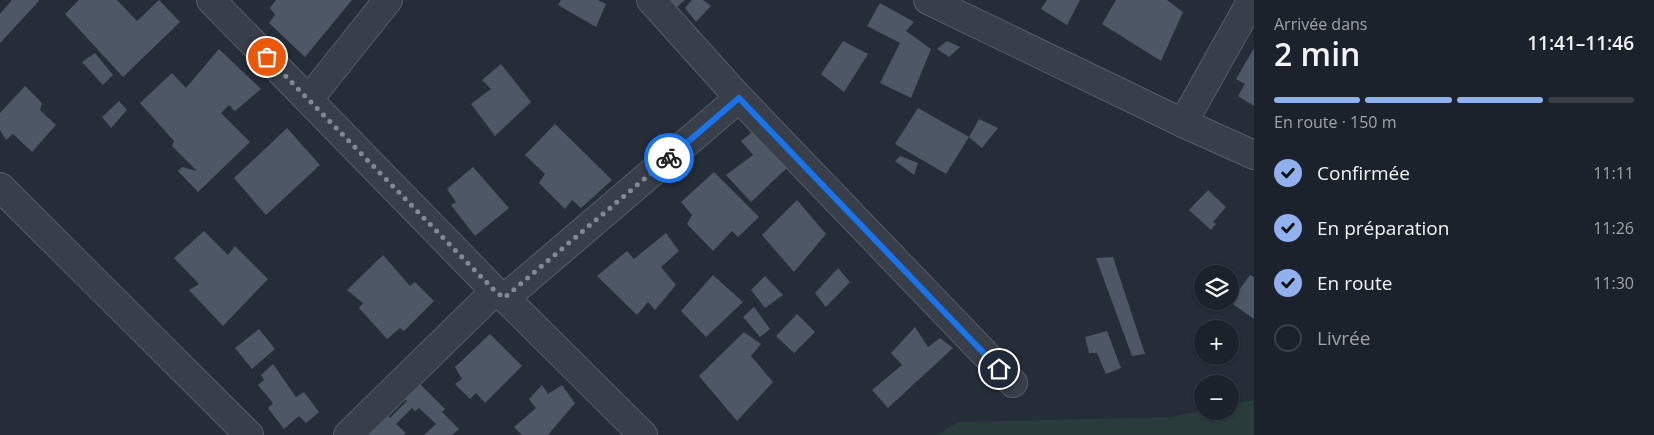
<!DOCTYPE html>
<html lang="fr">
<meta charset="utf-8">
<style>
body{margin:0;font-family:"Open Sans",sans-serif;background:#292f37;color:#f1f3f6;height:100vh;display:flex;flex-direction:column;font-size:19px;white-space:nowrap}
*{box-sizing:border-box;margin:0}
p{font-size:16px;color:#a0a4a9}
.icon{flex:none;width:28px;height:28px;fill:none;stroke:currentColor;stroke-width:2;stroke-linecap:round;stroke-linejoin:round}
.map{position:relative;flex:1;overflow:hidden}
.details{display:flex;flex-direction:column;background:#1c222b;width:400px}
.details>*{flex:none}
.buttons{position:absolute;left:1194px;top:265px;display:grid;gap:10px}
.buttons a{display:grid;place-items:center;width:45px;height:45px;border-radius:50%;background:#1c222b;box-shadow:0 1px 4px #0004,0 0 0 1px #3a3f47;font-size:25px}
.pin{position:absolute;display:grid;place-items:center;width:42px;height:42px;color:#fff;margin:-21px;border:2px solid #fff;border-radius:50%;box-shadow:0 1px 5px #0007}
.courier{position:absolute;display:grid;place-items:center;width:50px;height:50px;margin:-25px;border:4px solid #1a73e8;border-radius:50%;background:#fff;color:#222;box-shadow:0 1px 6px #0007}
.summary em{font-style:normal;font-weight:600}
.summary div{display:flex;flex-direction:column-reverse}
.summary{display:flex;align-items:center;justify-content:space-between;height:85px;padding:0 20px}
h1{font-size:32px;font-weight:600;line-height:38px}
.bar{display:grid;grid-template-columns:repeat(4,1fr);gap:8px 5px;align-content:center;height:60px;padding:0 20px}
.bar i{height:6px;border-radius:4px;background:#3a3f47}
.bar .on{background:#90b0ee}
.bar p{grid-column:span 4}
ol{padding:0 20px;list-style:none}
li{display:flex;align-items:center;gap:15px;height:55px}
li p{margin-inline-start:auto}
li .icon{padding:5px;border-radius:50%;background:#90b0ee;color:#111;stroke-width:4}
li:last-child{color:#a0a4a9}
li i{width:28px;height:28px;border:2px solid #3a3f47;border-radius:50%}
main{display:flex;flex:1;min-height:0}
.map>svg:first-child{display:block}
.green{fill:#2a3b3c}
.building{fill:#4e5765}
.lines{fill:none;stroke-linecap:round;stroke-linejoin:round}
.minor-casing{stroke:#565d68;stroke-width:30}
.minor{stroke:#383f4a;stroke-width:28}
.done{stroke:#828994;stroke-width:5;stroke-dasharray:0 9}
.route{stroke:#1a73e8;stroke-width:6}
</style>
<main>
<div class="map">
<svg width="1254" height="435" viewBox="0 0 1254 435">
<rect width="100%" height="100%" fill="#252d39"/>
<polygon class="green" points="1254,400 1254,435 937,435 958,422 1171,417 1202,410 1202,411 1230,411 1230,404"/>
<g class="building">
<polygon points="12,0 38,0 39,1 0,43 0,14"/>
<polygon points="79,0 117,0 137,21 159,0 180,22 123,77 65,14"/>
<polygon points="276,0 352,0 305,57 269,23 275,15 270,8"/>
<polygon points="561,0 598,0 606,4 596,27 558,5"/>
<polygon points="670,0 685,0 677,7"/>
<polygon points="692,0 703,0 711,6 696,22 685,8"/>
<polygon points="1047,0 1080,0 1067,25 1041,9"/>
<polygon points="1116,0 1167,0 1183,12 1161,61 1102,24"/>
<polygon points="880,3 914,22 906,31 931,49 911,98 880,83 900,43 867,26"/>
<polygon points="843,41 868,54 844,92 821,74"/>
<polygon points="947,41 960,47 949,57 937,49"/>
<polygon points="1254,48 1254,106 1238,96 1245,84 1236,79"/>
<polygon points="219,49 261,89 235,111 229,105 221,113 250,142 198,192 178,171 182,167 197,171 172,146 174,141 140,103 172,73 186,88"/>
<polygon points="95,53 113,75 103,85 82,62"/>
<polygon points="501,64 531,102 495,136 471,104 491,89 482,80"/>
<polygon points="25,86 42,103 40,110 56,125 32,152 13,134 6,140 0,130 0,113"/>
<polygon points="119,101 127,110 111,128 102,117"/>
<polygon points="918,108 969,137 979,119 998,128 982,148 969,137 946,174 895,144"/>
<polygon points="555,124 612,180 581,208 572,200 565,209 539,183 545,174 525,155"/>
<polygon points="287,128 320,165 266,215 234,178"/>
<polygon points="755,130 790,165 751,202 726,175 753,155 741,141"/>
<polygon points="900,156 918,163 914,175 895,161"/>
<polygon points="473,167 509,208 475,236 451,205 456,202 447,189"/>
<polygon points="714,172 759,217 738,237 732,231 713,251 687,224 692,215 681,202"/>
<polygon points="1208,190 1226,207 1213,222 1216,224 1211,230 1189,210"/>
<polygon points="797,200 826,234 794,272 762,235"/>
<polygon points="204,231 228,255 235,246 268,279 223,326 189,290 199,284 174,258"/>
<polygon points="666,233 679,251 661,267 676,285 655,310 648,302 637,315 597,276 627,251 634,259"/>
<polygon points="383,255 410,286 415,282 434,301 404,331 400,328 387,339 359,308 363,303 347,290"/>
<polygon points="1113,257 1145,354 1132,356 1096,258"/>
<polygon points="838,268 850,282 826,307 815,293"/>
<polygon points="713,275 743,302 706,337 681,311"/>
<polygon points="1250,275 1254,277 1254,319 1230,302"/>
<polygon points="765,276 783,295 765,308 751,290"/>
<polygon points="754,307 770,329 760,337 743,317"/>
<polygon points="797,314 815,332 794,353 776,336"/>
<polygon points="915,327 928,347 940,338 953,348 888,408 872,390 902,365 891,353"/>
<polygon points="259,329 275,349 252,369 235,348"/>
<polygon points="1107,331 1121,368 1106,374 1097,353 1089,353 1085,337"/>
<polygon points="744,332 761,344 751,356 773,382 737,421 699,376"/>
<polygon points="490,334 522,366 485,403 476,393 470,399 455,384 462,379 455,367"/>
<polygon points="273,364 296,397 304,392 319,412 306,423 299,416 284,429 268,408 273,403 258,385 264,380 261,375"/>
<polygon points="418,382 445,409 442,412 459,429 452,435 424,435 436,424 419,408 415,411 412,408 396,424 406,433 403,435 360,435 385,412 390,418 407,401 400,394"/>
<polygon points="542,385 548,394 562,385 575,403 548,435 522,435 514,427 536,408 529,399"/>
</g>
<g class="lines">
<defs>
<g id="minor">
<polyline points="211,0 495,291 505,298 643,435"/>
<polyline points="651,0 739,98 1013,383"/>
<polyline points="928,0 1183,123 1254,155"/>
<polyline points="309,99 388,0"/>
<polyline points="1183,123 1252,0"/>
<polyline points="0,187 249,435"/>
<polyline points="505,298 739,98"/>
<polyline points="348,435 495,291"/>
</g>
</defs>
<use href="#minor" class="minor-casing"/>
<use href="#minor" class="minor"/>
</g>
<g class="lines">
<polyline class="done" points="267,57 495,291 504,298 669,158"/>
<polyline class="route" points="669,158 739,98 999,369"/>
</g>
</svg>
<div class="buttons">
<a><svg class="icon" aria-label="layers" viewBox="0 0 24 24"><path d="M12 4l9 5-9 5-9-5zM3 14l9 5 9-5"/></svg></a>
<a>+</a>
<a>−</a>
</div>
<div class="pin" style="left:267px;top:57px;background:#ea580c"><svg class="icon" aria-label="bag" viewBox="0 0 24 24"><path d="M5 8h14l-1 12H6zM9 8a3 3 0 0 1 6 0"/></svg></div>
<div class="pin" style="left:999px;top:369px;background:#1f2937"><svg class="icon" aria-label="home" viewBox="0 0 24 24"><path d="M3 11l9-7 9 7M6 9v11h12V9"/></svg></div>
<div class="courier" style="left:669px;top:158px"><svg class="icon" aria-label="bike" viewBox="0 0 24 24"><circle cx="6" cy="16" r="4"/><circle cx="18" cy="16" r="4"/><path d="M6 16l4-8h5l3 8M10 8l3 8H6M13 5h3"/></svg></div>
</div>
<section class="details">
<div class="summary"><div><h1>2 min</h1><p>Arrivée dans</p></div><em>11:41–11:46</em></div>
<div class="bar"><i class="on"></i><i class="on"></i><i class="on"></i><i></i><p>En route · 150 m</p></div>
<ol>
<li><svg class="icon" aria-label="check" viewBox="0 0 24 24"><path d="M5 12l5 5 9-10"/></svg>Confirmée<p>11:11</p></li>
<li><svg class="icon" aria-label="check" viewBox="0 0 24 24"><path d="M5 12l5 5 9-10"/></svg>En préparation<p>11:26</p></li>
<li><svg class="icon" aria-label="check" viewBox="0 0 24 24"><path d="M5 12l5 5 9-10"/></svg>En route<p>11:30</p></li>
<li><i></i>Livrée</li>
</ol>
</section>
</main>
